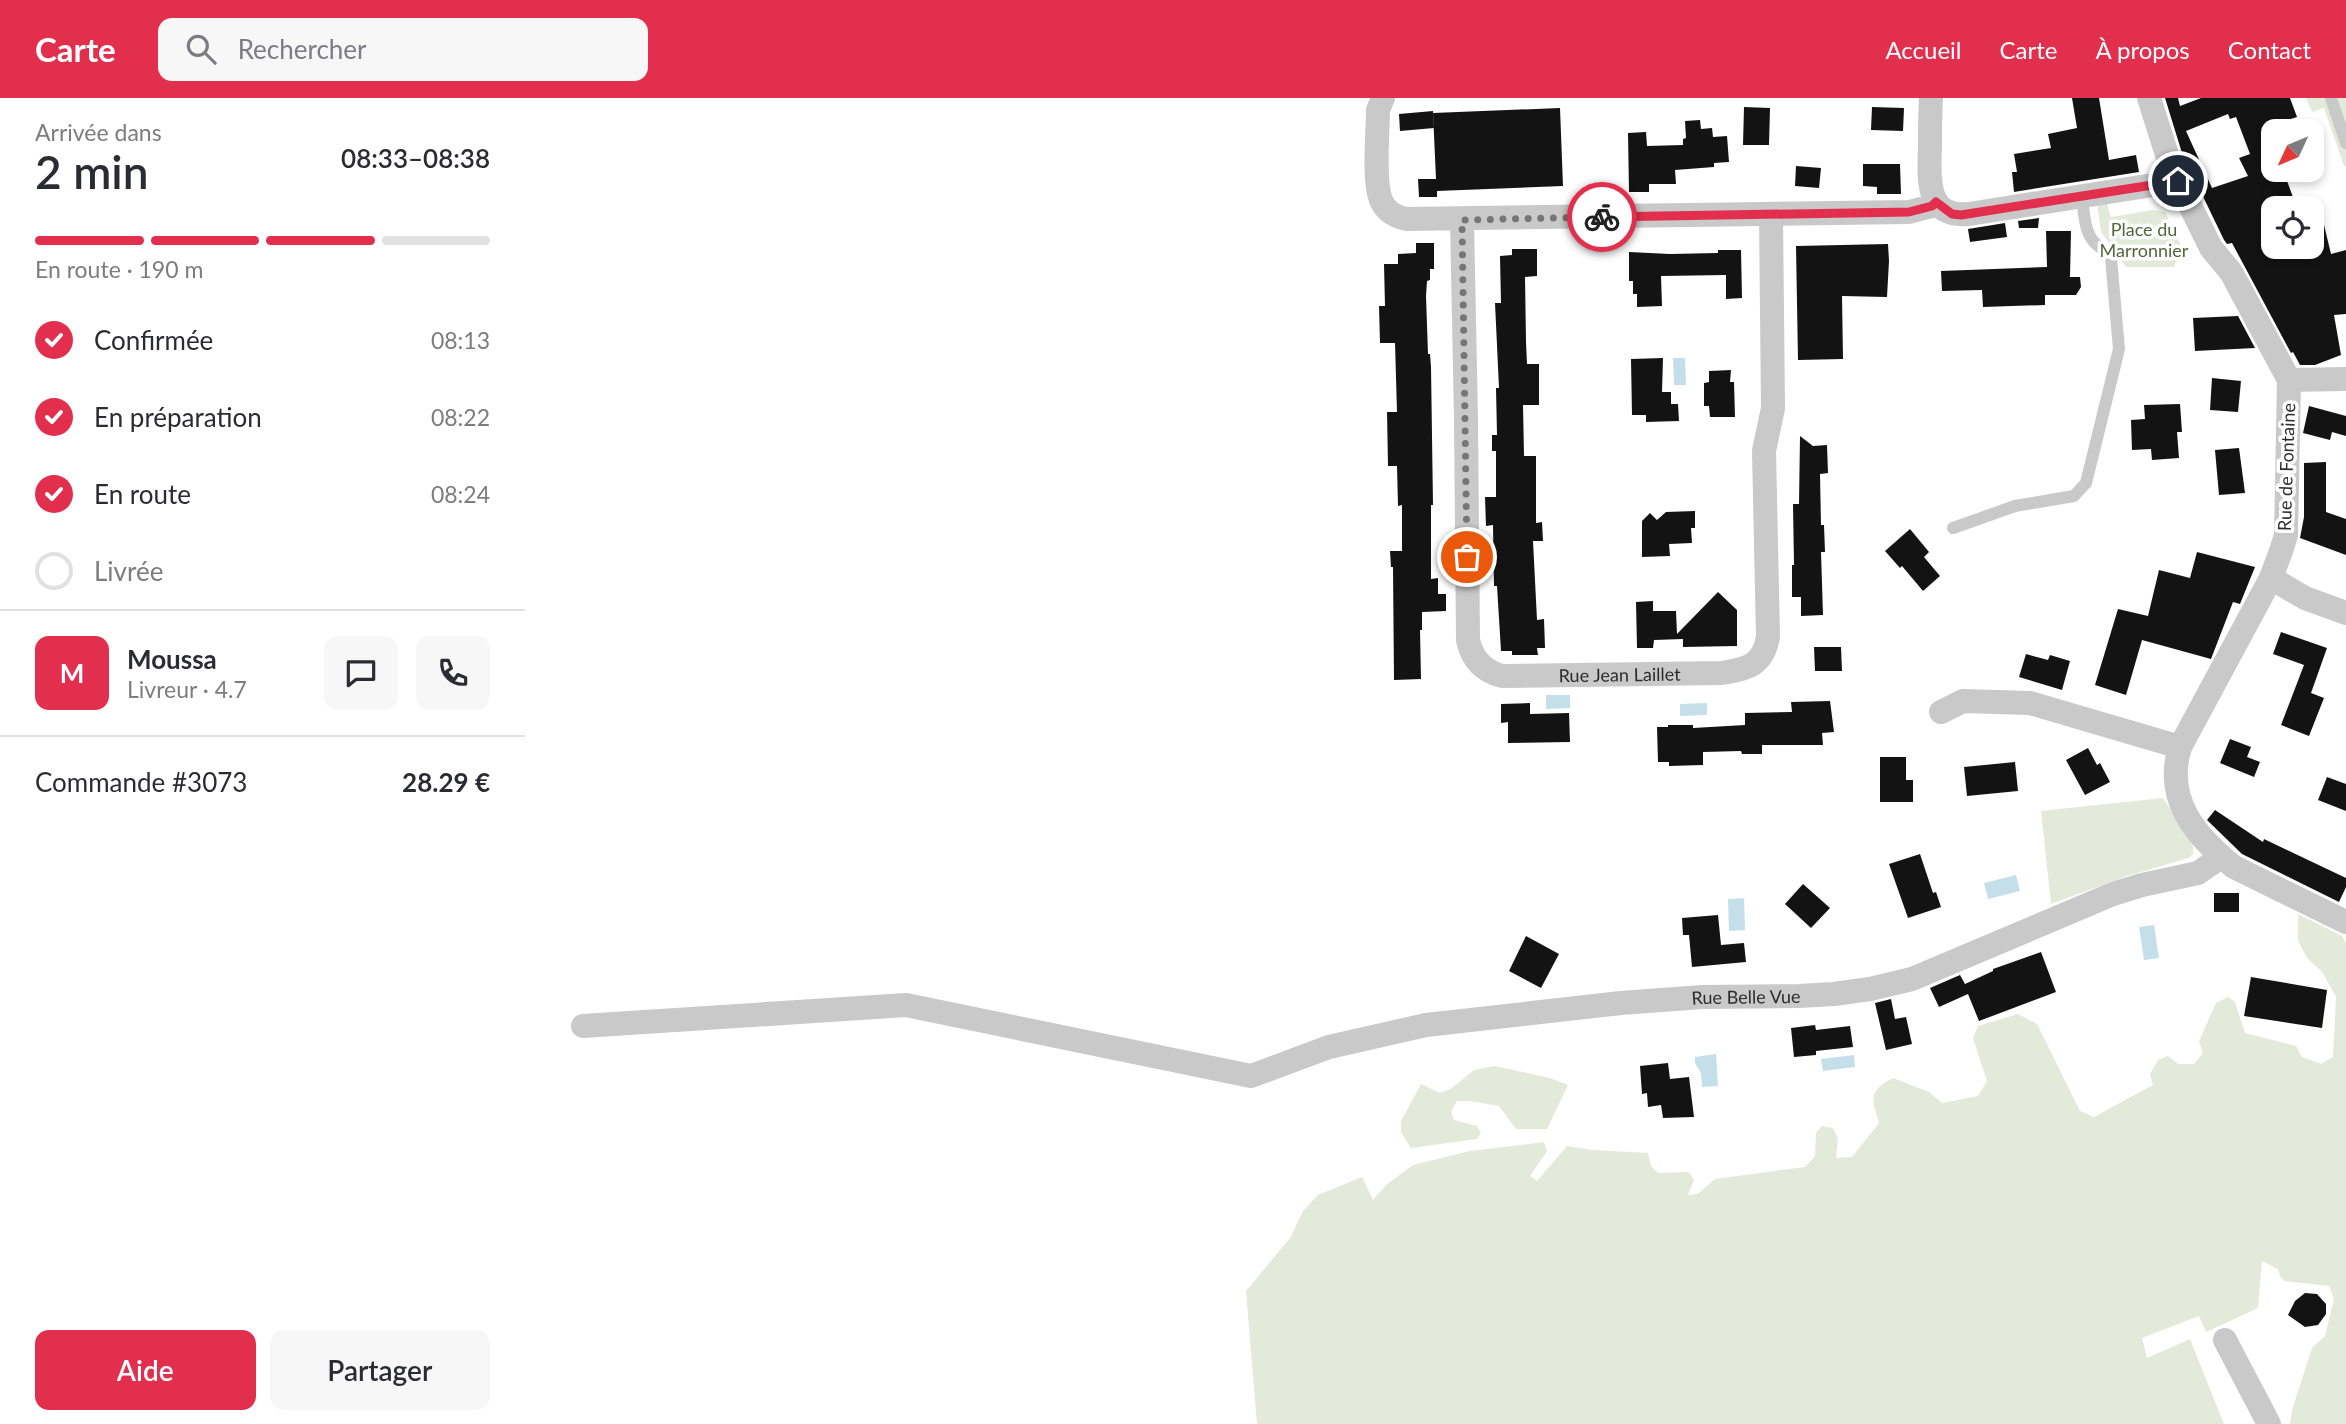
<!DOCTYPE html>
<html lang="fr">
<meta charset="utf-8">
<style>
body{margin:0;font-family:Lato,sans-serif;background:#f7f7f7;color:#2b2b33;height:100vh;display:flex;flex-direction:column;font-size:26px;white-space:nowrap}
*{box-sizing:border-box;margin:0}
p{font-size:23px;color:#7c7c81}
.icon{flex:none;width:38px;height:38px;fill:none;stroke:currentColor;stroke-width:2;stroke-linecap:round;stroke-linejoin:round}
.map{position:relative;flex:1;overflow:hidden}
.sheet{display:flex;flex-direction:column;background:#fff;width:525px}
.sheet>*{flex:none}
.needle{width:46px;rotate:226deg}
.controls{position:absolute;left:1736px;top:21px;display:grid;gap:14px}
.controls a{display:grid;place-items:center;width:63px;height:63px;border-radius:14px;background:#fff;box-shadow:0 4px 10px #0003;font-size:35px}
.pin{position:absolute;display:grid;place-items:center;width:60px;height:60px;color:#fff;margin:-30px;border:4px solid #fff;border-radius:50%;box-shadow:0 2px 7px #0007}
.courier{position:absolute;display:grid;place-items:center;width:70px;height:70px;margin:-35px;border:5px solid #e12f4d;border-radius:50%;background:#fff;color:#222;box-shadow:0 2px 9px #0007}
.summary em{font-style:normal;font-weight:600}
.summary div{display:flex;flex-direction:column-reverse}
.summary{display:flex;align-items:center;justify-content:space-between;height:119px;padding:0 35px}
h1{font-size:46px;font-weight:600;line-height:52px}
.bar{display:grid;grid-template-columns:repeat(4,1fr);gap:10px 7px;align-content:center;height:84px;padding:0 35px}
.bar i{height:9px;border-radius:5px;background:#e1e1e2}
.bar .on{background:#e12f4d}
.bar p{grid-column:span 4}
.line{display:flex;align-items:center;gap:18px;padding:0 35px;border-top:2px solid #e1e1e2}
.line div{flex:1}
.round{display:grid;place-items:center;flex:none;width:74px;height:74px;border-radius:14px;background:#f7f7f7}
ol{padding:0 35px;list-style:none}
li{display:flex;align-items:center;gap:21px;height:77px}
li p{margin-inline-start:auto}
li .icon{padding:7px;border-radius:50%;background:#e12f4d;color:#fff;stroke-width:4}
li:last-child{color:#7c7c81}
li i{width:38px;height:38px;border:4px solid #e1e1e2;border-radius:50%}
.cta{display:flex;gap:14px;margin-top:auto;padding:14px 35px}
.cta a{flex:1;height:80px;border-radius:14px;background:#e12f4d;color:#fff;font-size:28px;font-weight:600;line-height:80px;text-align:center}
.cta a+a{background:#f7f7f7;color:#2b2b33}
header{display:flex;align-items:center;gap:42px;box-sizing:border-box;height:98px;padding:0 35px;background:#e12f4d;color:#fff}
header strong{font-size:33px}
nav{display:flex;gap:38px;margin-inline-start:auto;font-size:24px}
.search{width:490px;height:63px;background:#f7f7f7;display:flex;align-items:center;gap:18px;box-sizing:border-box;padding:0 24px;border-radius:14px;color:#7c7c81;font-size:26px}
main{display:flex;flex:1;min-height:0}
.map>svg:first-child{display:block}
.green{fill:#e3ead9}
.water{fill:#c5dfea}
.building{fill:#131313;fill-rule:evenodd}
.lines{fill:none;stroke-linecap:round;stroke-linejoin:round}
.lane{stroke:#c9c9c9;stroke-width:12}
.street{stroke:#c9c9c9;stroke-width:24}
.done{stroke:#767676;stroke-width:7;stroke-dasharray:0 12.6}
.route{stroke:#e12f4d;stroke-width:9}
.labels{text-anchor:middle;dominant-baseline:central;stroke-width:7;stroke-linejoin:round;paint-order:stroke}
.park-label{font-size:18px;fill:#53663a;stroke:#fff}
.street-label{font-size:18px;fill:#2c2c2c;stroke:#fff}
</style>
<header>
<strong>Carte</strong>
<div class="search"><svg class="icon" aria-label="search" viewBox="0 0 24 24"><circle cx="10" cy="10" r="6"/><path d="M15 15l6 6"/></svg>Rechercher</div>
<nav><a>Accueil</a><a>Carte</a><a>À propos</a><a>Contact</a></nav>
</header>
<main>
<section class="sheet">
<div class="summary"><div><h1>2 min</h1><p>Arrivée dans</p></div><em>08:33–08:38</em></div>
<div class="bar"><i class="on"></i><i class="on"></i><i class="on"></i><i></i><p>En route · 190 m</p></div>
<ol>
<li><svg class="icon" aria-label="check" viewBox="0 0 24 24"><path d="M5 12l5 5 9-10"/></svg>Confirmée<p>08:13</p></li>
<li><svg class="icon" aria-label="check" viewBox="0 0 24 24"><path d="M5 12l5 5 9-10"/></svg>En préparation<p>08:22</p></li>
<li><svg class="icon" aria-label="check" viewBox="0 0 24 24"><path d="M5 12l5 5 9-10"/></svg>En route<p>08:24</p></li>
<li><i></i>Livrée</li>
</ol>
<div class="line" style="height:126px"><b class="round" style="background:#e12f4d;color:#fff">M</b><div><b>Moussa</b><p>Livreur · 4.7</p></div><a class="round"><svg class="icon" aria-label="chat" viewBox="0 0 24 24"><path d="M4 5h16v11H9l-5 4z"/></svg></a><a class="round"><svg class="icon" aria-label="phone" viewBox="0 0 24 24"><path d="M5 4h4l2 5-3 2q2 4 5 5l2-3 5 2v4C11 20 4 13 5 4z"/></svg></a></div>
<div class="line" style="height:91px"><div>Commande #3073</div><b>28.29 €</b></div>
<div class="cta"><a>Aide</a><a>Partager</a></div>
</section>
<div class="map">
<svg width="1821" height="1326" viewBox="0 0 1821 1326">
<rect width="100%" height="100%" fill="#fff"/>
<g class="green">
<polygon points="1781,0 1821,0 1821,68 1819,68 1799,10 1787,14"/>
<polygon points="1581,103 1586,119 1628,112 1640,114 1656,148 1649,169 1601,169 1576,134 1572,105"/>
<polygon points="1638,700 1668,747 1668,756 1664,760 1602,778 1526,806 1516,713"/>
<path d="M 1773,816 L 1817,838 L 1821,845 L 1821,1326 L 1765,1326 L 1767,1312 L 1787,1250 L 1800,1238 L 1809,1201 L 1804,1188 L 1759,1183 L 1755,1178 L 1753,1171 L 1737,1163 L 1733,1210 L 1681,1234 L 1674,1218 L 1617,1240 L 1622,1260 L 1665,1241 L 1699,1326 L 732,1326 L 721,1193 L 765,1140 L 778,1113 L 793,1097 L 837,1079 L 848,1102 L 861,1087 L 888,1067 L 945,1053 L 1019,1044 L 1022,1053 L 1005,1078 L 1012,1083 L 1042,1048 L 1067,1052 L 1123,1055 L 1126,1068 L 1133,1075 L 1164,1074 L 1169,1082 L 1163,1097 L 1173,1096 L 1190,1081 L 1280,1069 L 1290,1058 L 1291,1035 L 1297,1028 L 1308,1030 L 1313,1041 L 1311,1060 L 1327,1059 L 1354,1025 C 1347,1000 1342,994 1368,980 L 1404,994 L 1417,1005 L 1453,998 L 1462,983 L 1448,940 L 1453,928 L 1493,916 L 1512,926 L 1555,1013 L 1569,1019 L 1628,987 L 1625,976 L 1633,962 L 1643,958 L 1653,966 L 1669,966 L 1678,955 L 1674,943 L 1691,905 L 1703,899 L 1710,904 L 1720,935 L 1771,948 L 1777,959 L 1796,966 L 1808,959 L 1811,899 L 1798,875 L 1782,860 L 1773,843 Z"/>
<polygon points="970,968 1025,980 1043,987 1022,1031 991,1031 974,1008 945,1003 932,1003 926,1014 929,1022 952,1028 956,1035 952,1041 886,1050 876,1034 876,1023 896,986 915,995 927,990 949,972"/>
</g>
<g class="water">
<polygon points="1148,260 1160,260 1161,287 1149,287"/>
<polygon points="1021,597 1045,597 1045,610 1021,611"/>
<polygon points="1182,605 1182,617 1155,618 1155,606"/>
<polygon points="1491,777 1495,793 1463,801 1459,785"/>
<polygon points="1219,800 1220,832 1204,833 1203,801"/>
<polygon points="1629,827 1634,860 1619,862 1614,829"/>
<polygon points="1191,956 1193,988 1177,989 1176,975 1170,965 1170,959"/>
<polygon points="1329,957 1330,969 1298,973 1296,961"/>
</g>
<g class="building">
<polygon points="1547,0 1574,0 1584,62 1611,57 1614,74 1489,94 1487,74 1492,74 1489,56 1526,50 1523,36 1552,30"/>
<path d="M 1640,0 L 1653,0 L 1655,8 L 1676,0 L 1765,0 L 1772,19 L 1741,29 L 1748,46 L 1748,72 L 1758,72 L 1772,110 L 1748,110 L 1748,149 L 1787,149 L 1787,103 L 1793,102 L 1806,156 L 1821,152 L 1821,216 L 1809,217 L 1816,257 L 1790,267 L 1775,267 L 1768,254 L 1766,255 L 1707,145 L 1702,146 L 1699,142 L 1657,55 ZM 1703,16 L 1705,21 L 1711,19 L 1725,56 L 1714,60 L 1723,78 L 1687,90 L 1661,33 Z"/>
<polygon points="1219,9 1245,10 1244,47 1218,47"/>
<polygon points="1347,9 1379,10 1378,33 1346,32"/>
<polygon points="1035,10 1038,88 912,93 912,99 894,99 893,81 911,81 908,15"/>
<polygon points="908,13 909,30 875,33 874,16"/>
<polygon points="1175,22 1176,31 1187,30 1188,39 1202,38 1204,64 1189,65 1189,69 1150,72 1151,86 1124,86 1124,94 1104,94 1103,35 1121,34 1122,48 1158,47 1158,41 1161,40 1160,23"/>
<polygon points="1338,66 1375,66 1376,96 1352,96 1352,89 1338,88"/>
<polygon points="1271,68 1296,70 1294,90 1270,88"/>
<polygon points="1514,120 1513,130 1494,130 1493,123"/>
<polygon points="1480,125 1482,139 1445,144 1443,131"/>
<polygon points="1521,133 1546,133 1545,179 1555,179 1556,189 1551,197 1520,197 1520,207 1458,209 1457,192 1417,193 1416,173 1522,169"/>
<polygon points="891,145 909,145 909,171 905,171 905,182 902,183 901,198 903,256 905,256 906,269 908,407 906,407 906,481 913,480 913,496 921,496 921,513 897,514 897,532 895,532 896,581 869,582 868,469 866,469 865,453 877,453 877,407 873,408 872,368 863,368 862,314 872,314 870,245 855,245 854,208 860,208 859,166 873,166 873,156 891,155"/>
<polygon points="1363,146 1364,163 1362,199 1317,198 1318,261 1273,262 1271,148"/>
<polygon points="987,151 1012,151 1012,178 1000,179 1001,244 1002,266 1014,266 1014,307 998,307 999,358 1011,358 1011,425 1017,424 1018,443 1008,443 1012,522 1019,521 1020,550 1012,550 1013,557 987,557 987,553 976,553 972,488 969,488 968,427 961,428 960,399 971,399 971,353 967,353 967,337 972,337 971,290 974,290 970,205 976,205 975,158 987,157"/>
<polygon points="1193,152 1216,152 1217,200 1201,201 1201,177 1136,178 1137,208 1112,209 1112,196 1108,196 1108,183 1104,183 1104,154 1145,156 1193,155"/>
<polygon points="1713,218 1730,250 1670,253 1668,220"/>
<polygon points="1138,260 1137,294 1146,294 1146,306 1153,306 1154,323 1121,324 1121,317 1107,317 1106,261"/>
<polygon points="1206,272 1205,284 1209,284 1210,319 1185,319 1184,308 1179,308 1179,285 1184,284 1184,273"/>
<polygon points="1687,280 1716,283 1713,314 1685,312"/>
<polygon points="1655,306 1657,334 1652,334 1654,360 1627,362 1626,351 1607,352 1606,322 1620,321 1619,307"/>
<polygon points="1784,308 1821,318 1821,338 1807,334 1805,342 1778,335"/>
<polygon points="1275,338 1288,348 1302,347 1303,375 1295,376 1296,427 1299,427 1300,454 1296,454 1298,517 1276,518 1276,499 1267,499 1267,467 1269,467 1268,406 1274,406"/>
<polygon points="1714,350 1720,395 1694,397 1690,352"/>
<polygon points="1801,364 1801,414 1821,421 1821,457 1775,440 1779,419 1779,365"/>
<polygon points="1170,413 1170,430 1166,430 1167,445 1144,446 1145,458 1117,459 1117,423 1125,415 1132,422 1141,414"/>
<polygon points="1385,431 1404,454 1399,459 1415,478 1398,493 1377,468 1375,470 1360,453"/>
<polygon points="1672,454 1730,469 1715,506 1708,504 1686,561 1617,542 1601,597 1570,587 1593,511 1623,518 1634,472 1665,480"/>
<polygon points="1193,494 1212,512 1212,548 1158,549 1158,541 1129,542 1128,550 1112,550 1111,504 1128,503 1128,513 1151,513 1152,536"/>
<polygon points="1756,534 1802,550 1786,595 1799,600 1784,638 1756,627 1779,567 1748,556"/>
<polygon points="1289,549 1316,549 1317,573 1290,573"/>
<polygon points="1501,556 1523,562 1525,557 1545,563 1537,592 1494,579"/>
<polygon points="1305,603 1309,634 1297,635 1298,647 1237,647 1237,656 1217,656 1216,653 1178,654 1178,667 1144,668 1144,664 1133,664 1132,629 1143,629 1143,627 1168,627 1168,630 1220,627 1220,615 1267,614 1266,604"/>
<polygon points="1005,605 1005,616 1044,615 1045,644 983,645 983,624 976,625 976,606"/>
<polygon points="1705,641 1726,649 1722,659 1735,664 1729,679 1695,665"/>
<polygon points="1563,650 1572,667 1575,665 1585,684 1560,697 1541,662"/>
<polygon points="1355,659 1381,659 1381,682 1388,682 1388,704 1355,704"/>
<polygon points="1490,664 1493,693 1442,698 1439,669"/>
<polygon points="1802,679 1821,686 1821,713 1793,702"/>
<polygon points="1690,712 1738,744 1739,741 1821,780 1821,789 1814,804 1717,756 1682,722"/>
<polygon points="1395,756 1408,795 1411,794 1416,809 1383,820 1364,766"/>
<polygon points="1278,786 1305,810 1286,830 1260,806"/>
<rect x="1689" y="795" width="25" height="19"/>
<polygon points="1193,817 1196,847 1219,845 1221,864 1167,869 1164,837 1158,837 1157,820"/>
<polygon points="1001,838 1034,856 1016,890 984,873"/>
<polygon points="1516,854 1531,894 1454,923 1443,896 1414,909 1405,890 1435,877 1440,886 1468,873 1468,871"/>
<polygon points="1726,879 1802,892 1797,930 1719,918"/>
<polygon points="1366,901 1370,921 1381,919 1387,946 1361,952 1350,905"/>
<polygon points="1290,927 1291,932 1325,928 1328,949 1291,953 1291,957 1269,959 1266,930"/>
<polygon points="1143,965 1145,981 1164,979 1169,1019 1138,1020 1136,1007 1123,1009 1122,995 1117,996 1115,968"/>
<polygon points="1780,1195 1792,1196 1801,1206 1801,1216 1793,1227 1780,1229 1763,1217 1770,1203"/>
</g>
<g class="lines">
<g class="lane">
<polyline points="1806,0 1821,45"/>
<path d="M 1428,430 L 1490,408 L 1549,398 L 1561,385 L 1594,251 L 1586,160 C 1581,153 1575,150 1569,144 C 1559,133 1559,113 1557,99"/>
</g>
<g class="street">
<path d="M 858,0 L 853,12 C 853,34 848,83 856,102 C 860,113 871,119 882,121 L 1384,114 L 1407,108 L 1411,104"/>
<path d="M 1406,0 C 1405,16 1405,33 1405,49 C 1404,80 1400,120 1444,116 L 1653,83"/>
<path d="M 1624,0 L 1643,60 L 1653,83 L 1686,150 L 1706,174 L 1764,282 L 1761,437 L 1756,453 L 1746,480 L 1655,649 C 1639,701 1670,738 1709,769 L 1821,824"/>
<path id="s1" d="M 937,122 L 941,321 L 943,542 C 947,561 958,573 977,578 L 1197,575 C 1223,571 1238,567 1243,539 L 1239,353 L 1248,310 L 1246,117"/>
<polyline points="1764,282 1821,281"/>
<polyline points="1746,480 1780,500 1821,515"/>
<polyline points="1416,614 1438,603 1505,605 1655,649"/>
<path id="s2" d="M 58,928 L 381,907 L 726,978 L 804,949 L 901,927 L 1096,905 L 1177,899 L 1274,898 L 1309,896 L 1345,891 L 1387,881 L 1588,796 L 1617,787 L 1673,775 L 1696,759"/>
<polyline points="1700,1242 1744,1326"/>
</g>
</g>
<g class="lines">
<polyline class="done" points="942,459 937,122 1077,119"/>
<polyline class="route" points="1077,119 1384,114 1407,108 1411,104 1427,116 1436,117 1653,83"/>
</g>
<g class="labels">
<g class="park-label">
<text x="1619" y="131">Place du<tspan x="1619" dy="21">Marronnier</tspan></text>
</g>
<g class="street-label">
<text transform="translate(1761 369) rotate(-88)">Rue de Fontaine</text>
<text stroke="none"><textPath href="#s1" startOffset="590">Rue Jean Laillet</textPath></text>
<text stroke="none"><textPath href="#s2" startOffset="1180">Rue Belle Vue</textPath></text>
</g>
</g>
</svg>
<div class="controls">
<a><svg class="needle" viewBox="-14 -14 28 28"><path d="M0-13l5 13h-10z" fill="#e53935"/><path d="M0 13l5-13h-10z" fill="#7c7c81"/></svg></a>
<a><svg class="icon" aria-label="locate" viewBox="0 0 24 24"><circle cx="12" cy="12" r="6"/><path d="M12 2v4M12 18v4M2 12h4M18 12h4"/></svg></a>
</div>
<div class="pin" style="left:942px;top:459px;background:#ea580c"><svg class="icon" aria-label="bag" viewBox="0 0 24 24"><path d="M5 8h14l-1 12H6zM9 8a3 3 0 0 1 6 0"/></svg></div>
<div class="pin" style="left:1653px;top:83px;background:#1f2937"><svg class="icon" aria-label="home" viewBox="0 0 24 24"><path d="M3 11l9-7 9 7M6 9v11h12V9"/></svg></div>
<div class="courier" style="left:1077px;top:119px"><svg class="icon" aria-label="bike" viewBox="0 0 24 24"><circle cx="6" cy="16" r="4"/><circle cx="18" cy="16" r="4"/><path d="M6 16l4-8h5l3 8M10 8l3 8H6M13 5h3"/></svg></div>
</div>
</main>
